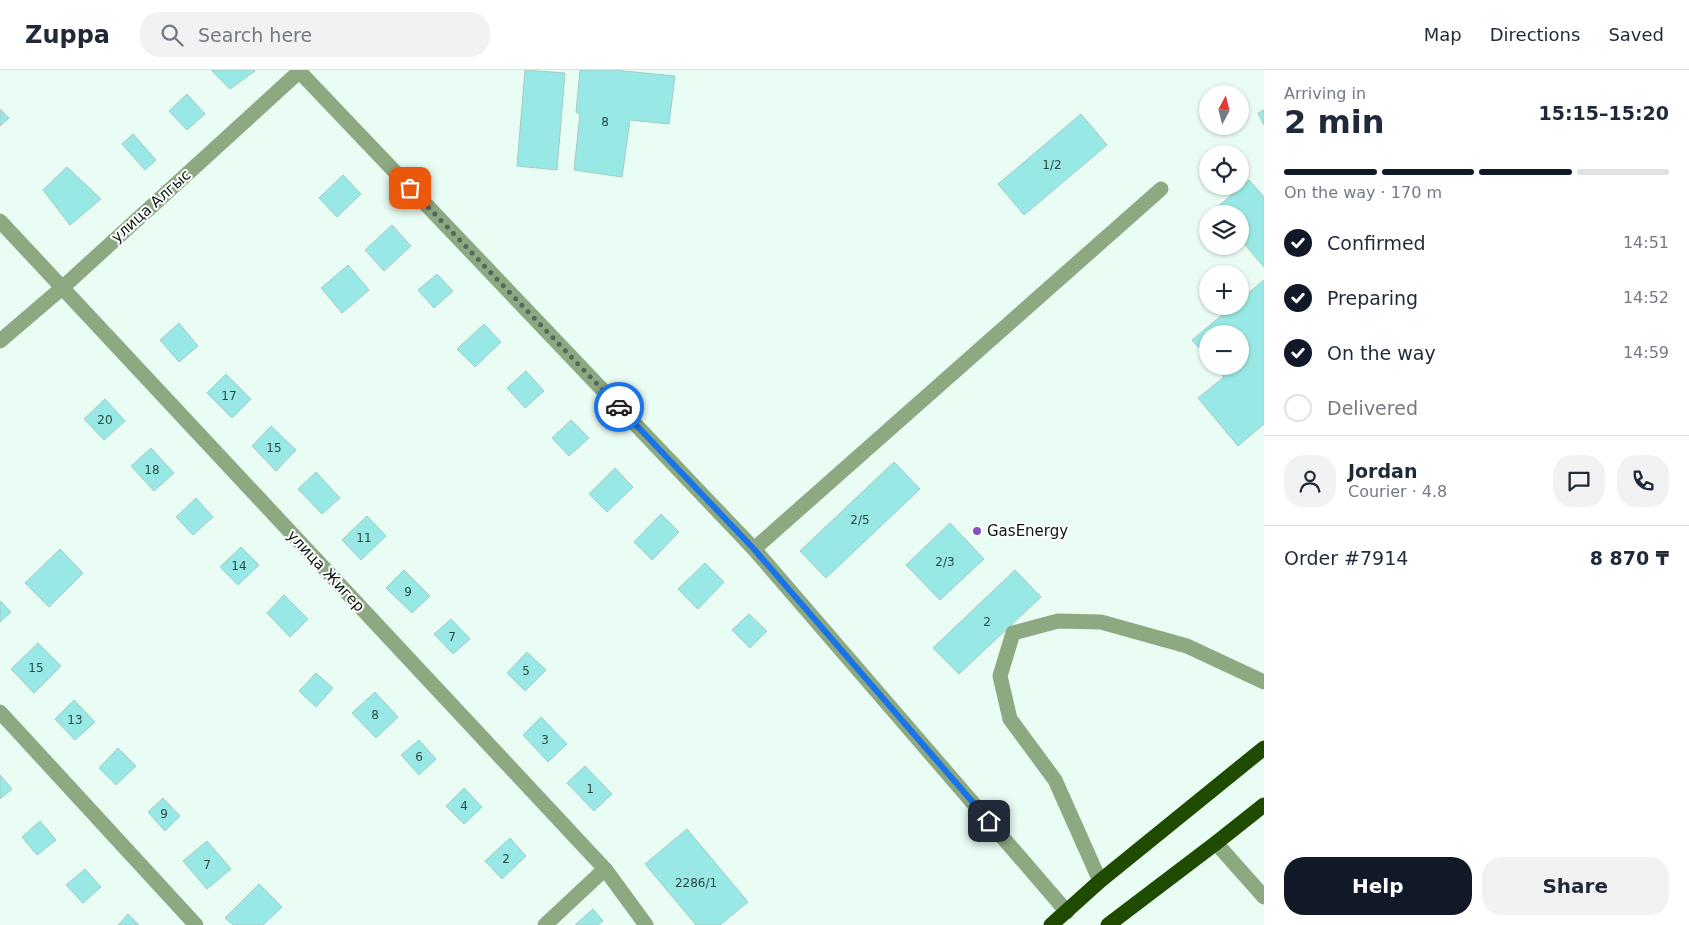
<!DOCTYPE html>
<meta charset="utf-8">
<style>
body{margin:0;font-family:"DejaVu Sans",sans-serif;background:#f2f2f3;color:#1f2937;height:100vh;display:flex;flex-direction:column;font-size:19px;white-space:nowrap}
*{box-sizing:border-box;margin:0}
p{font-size:16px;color:#747a83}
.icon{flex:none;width:28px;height:28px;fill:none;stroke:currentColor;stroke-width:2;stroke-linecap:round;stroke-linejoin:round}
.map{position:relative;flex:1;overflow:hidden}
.panel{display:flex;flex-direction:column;background:#fff;width:425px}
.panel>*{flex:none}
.needle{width:32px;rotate:7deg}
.controls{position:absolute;left:1199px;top:15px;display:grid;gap:10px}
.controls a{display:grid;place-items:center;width:50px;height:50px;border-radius:50%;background:#fff;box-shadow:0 1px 4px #0004;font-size:25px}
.pin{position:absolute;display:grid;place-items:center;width:42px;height:42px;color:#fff;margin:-21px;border-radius:10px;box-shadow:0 2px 8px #0006}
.courier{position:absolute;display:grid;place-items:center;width:50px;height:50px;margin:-25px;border:4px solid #1a73e8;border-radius:50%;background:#fff;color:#222;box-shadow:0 1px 6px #0007}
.overview em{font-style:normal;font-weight:800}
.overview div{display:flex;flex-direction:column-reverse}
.overview{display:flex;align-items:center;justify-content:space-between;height:85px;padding:0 20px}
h1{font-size:32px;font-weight:800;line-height:38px}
.bar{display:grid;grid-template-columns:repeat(4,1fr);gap:8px 5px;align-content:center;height:60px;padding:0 20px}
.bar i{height:6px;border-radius:4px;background:#e0e1e3}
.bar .active{background:#111827}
.bar p{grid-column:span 4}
.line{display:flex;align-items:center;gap:12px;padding:0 20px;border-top:1px solid #e0e1e3}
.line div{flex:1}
.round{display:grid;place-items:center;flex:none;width:52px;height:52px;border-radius:20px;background:#f2f2f3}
ol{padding:0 20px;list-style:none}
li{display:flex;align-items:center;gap:15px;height:55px}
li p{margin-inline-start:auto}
li .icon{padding:5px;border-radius:50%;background:#111827;color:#fff;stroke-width:4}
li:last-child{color:#747a83}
li i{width:28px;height:28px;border:2px solid #e0e1e3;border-radius:50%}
.cta{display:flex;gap:10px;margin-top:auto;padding:10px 20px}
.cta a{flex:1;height:58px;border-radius:20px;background:#111827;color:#fff;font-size:20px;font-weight:800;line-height:58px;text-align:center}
.cta a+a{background:#f2f2f3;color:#1f2937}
header{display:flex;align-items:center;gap:30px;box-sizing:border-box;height:70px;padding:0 25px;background:#fff;border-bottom:1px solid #e0e1e3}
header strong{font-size:24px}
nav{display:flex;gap:28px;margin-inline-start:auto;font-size:18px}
.search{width:350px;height:45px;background:#f2f2f3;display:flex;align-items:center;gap:12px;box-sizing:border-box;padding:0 18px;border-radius:20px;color:#747a83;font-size:19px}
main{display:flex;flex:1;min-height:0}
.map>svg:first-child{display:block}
.building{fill:#98e9e5;stroke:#a5cac7}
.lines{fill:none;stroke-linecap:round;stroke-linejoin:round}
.minor{stroke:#8da982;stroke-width:15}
.highway{stroke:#1e4b00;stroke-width:15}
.done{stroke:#58665f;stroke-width:5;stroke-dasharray:0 9}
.route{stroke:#1a73e8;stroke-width:6}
.poi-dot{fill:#854fc6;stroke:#fff;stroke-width:2}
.labels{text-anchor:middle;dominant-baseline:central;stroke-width:4;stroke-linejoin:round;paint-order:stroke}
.number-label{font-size:12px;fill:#2d4a44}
.street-label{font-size:15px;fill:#09150f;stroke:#fff}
.poi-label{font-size:15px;fill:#09150f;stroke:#fff;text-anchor:start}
</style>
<header>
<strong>Zuppa</strong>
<div class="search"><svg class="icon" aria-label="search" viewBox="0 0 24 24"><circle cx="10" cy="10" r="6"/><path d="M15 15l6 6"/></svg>Search here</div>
<nav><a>Map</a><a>Directions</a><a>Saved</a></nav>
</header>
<main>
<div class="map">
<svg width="1264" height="855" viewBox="0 0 1264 855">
<rect width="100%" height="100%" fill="#eafdf4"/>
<g class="building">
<polygon points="211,0 254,0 255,1 230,19"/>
<polygon points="525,0 565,3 557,100 517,96"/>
<polygon points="580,0 614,0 675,6 669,54 630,50 622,107 574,100 580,44 576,42"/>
<polygon points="187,24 205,44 187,60 169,41"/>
<polygon points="0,39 9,48 0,56"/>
<polygon points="1264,40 1264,55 1258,43"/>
<polygon points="1081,44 1107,75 1024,145 998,114"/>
<polygon points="133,64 156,90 145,100 122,74"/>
<polygon points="67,97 101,129 70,155 43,120"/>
<polygon points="343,105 361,124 337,147 319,128"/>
<polygon points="1249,110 1264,127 1264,197 1240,169 1240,144 1219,144 1215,139"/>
<polygon points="392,155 411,176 384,201 365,180"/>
<polygon points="348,195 369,220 342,243 321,218"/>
<polygon points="437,204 453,221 434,238 418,220"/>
<polygon points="1264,210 1264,354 1238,376 1198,328 1224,307 1214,296 1240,296 1240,264 1208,264 1208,288 1192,270 1233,236 1240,236 1240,230"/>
<polygon points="179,253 198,276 179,292 160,270"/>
<polygon points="484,254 501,272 475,297 457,279"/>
<polygon points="526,301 544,321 525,338 507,318"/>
<polygon points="226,304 251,329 232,348 207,323"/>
<polygon points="105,329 125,351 104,370 84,349"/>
<polygon points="571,350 589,368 569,386 552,368"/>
<polygon points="271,356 296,380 276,401 252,376"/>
<polygon points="151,378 174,403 154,421 131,396"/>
<polygon points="894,392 920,419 826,508 800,481"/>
<polygon points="615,398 633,417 607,442 589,424"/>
<polygon points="316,402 340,428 322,444 298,419"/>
<polygon points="196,428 213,447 193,465 176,447"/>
<polygon points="661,444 679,462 652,490 634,472"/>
<polygon points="367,446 386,466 361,490 342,470"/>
<polygon points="950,453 984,489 940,530 906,495"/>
<polygon points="241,477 259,495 238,515 220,497"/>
<polygon points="60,479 83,503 49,537 25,513"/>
<polygon points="705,493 724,512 698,539 678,519"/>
<polygon points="404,500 430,526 412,543 386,518"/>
<polygon points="1015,500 1041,527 959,604 933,578"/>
<polygon points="284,525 308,549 290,567 267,543"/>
<polygon points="0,531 11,542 0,552"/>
<polygon points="749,544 767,561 750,578 732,560"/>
<polygon points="451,549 470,569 453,584 434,564"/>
<polygon points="38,573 61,596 34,623 11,599"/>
<polygon points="527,582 546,600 525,621 507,603"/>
<polygon points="316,603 333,618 316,637 299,621"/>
<polygon points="375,622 398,647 376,668 352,643"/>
<polygon points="74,630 95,652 75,670 55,649"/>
<polygon points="541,647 567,674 548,692 523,665"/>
<polygon points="419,670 436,689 419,705 401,685"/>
<polygon points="118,678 136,696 116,715 99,698"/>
<polygon points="585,696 612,724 594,741 567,713"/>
<polygon points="0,705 12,719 0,729"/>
<polygon points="464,718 482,737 464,754 446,736"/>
<polygon points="163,728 180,746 165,761 148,742"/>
<polygon points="40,751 56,770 37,785 22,767"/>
<polygon points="687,759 748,832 720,855 696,855 645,794"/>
<polygon points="510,768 526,786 502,809 485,791"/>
<polygon points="207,771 231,799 207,819 183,791"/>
<polygon points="85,799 101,817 83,833 66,815"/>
<polygon points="259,814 282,837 263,855 233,855 225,848"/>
<polygon points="593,839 603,851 598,855 575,855"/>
<polygon points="128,844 139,855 118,855"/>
</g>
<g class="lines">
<g class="minor">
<polyline points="298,0 754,479 1067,842"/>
<polyline points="0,151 605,799 646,855"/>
<polyline points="0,271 62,218 301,0"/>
<polyline points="754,479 1161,119"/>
<polyline points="0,642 196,855"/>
<polyline points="1216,773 1264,827"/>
<polyline points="1100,811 1055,710 1010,649 1000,606 1013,563 1058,551 1101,552 1187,576 1264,612"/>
<polyline points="545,855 605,799"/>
</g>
<g class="highway">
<polyline points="1051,855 1100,811 1264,678"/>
<polyline points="1108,855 1216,773 1264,735"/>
</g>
</g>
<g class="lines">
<polyline class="done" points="410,118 619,337"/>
<polyline class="route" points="619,337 754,479 989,751"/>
</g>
<circle class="poi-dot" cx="977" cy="461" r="5"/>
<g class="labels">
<g class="number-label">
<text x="605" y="52">8</text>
<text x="1052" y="95">1/2</text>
<text x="229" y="326">17</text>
<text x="105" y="350">20</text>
<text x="274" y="378">15</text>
<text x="152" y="400">18</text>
<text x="860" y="450">2/5</text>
<text x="364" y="468">11</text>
<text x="945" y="492">2/3</text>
<text x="239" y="496">14</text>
<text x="408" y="522">9</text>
<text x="987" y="552">2</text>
<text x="452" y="567">7</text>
<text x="36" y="598">15</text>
<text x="526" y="601">5</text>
<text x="375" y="645">8</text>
<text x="75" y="650">13</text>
<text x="545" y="670">3</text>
<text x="419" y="687">6</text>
<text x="590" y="719">1</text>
<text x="464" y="736">4</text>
<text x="164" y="744">9</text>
<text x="506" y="789">2</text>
<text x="207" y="795">7</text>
<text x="696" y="813">2286/1</text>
</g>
<g class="street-label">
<text transform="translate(151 136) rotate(-42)">улица Алгыс</text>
<text transform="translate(326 501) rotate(47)">улица Жигер</text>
</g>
<g class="poi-label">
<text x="987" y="461">GasEnergy</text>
</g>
</g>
</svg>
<div class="controls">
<a><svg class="needle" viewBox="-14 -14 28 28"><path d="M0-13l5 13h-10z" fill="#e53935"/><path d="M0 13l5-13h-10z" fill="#747a83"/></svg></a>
<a><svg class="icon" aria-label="locate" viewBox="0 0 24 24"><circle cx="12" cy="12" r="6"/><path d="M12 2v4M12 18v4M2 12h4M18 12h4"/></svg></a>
<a><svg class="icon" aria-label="layers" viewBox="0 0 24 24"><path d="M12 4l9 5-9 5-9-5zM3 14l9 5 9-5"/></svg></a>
<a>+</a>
<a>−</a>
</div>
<div class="pin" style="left:410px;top:118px;background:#ea580c"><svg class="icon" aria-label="bag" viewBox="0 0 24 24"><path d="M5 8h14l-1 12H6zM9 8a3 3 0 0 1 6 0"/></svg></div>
<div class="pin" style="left:989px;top:751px;background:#1f2937"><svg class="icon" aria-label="home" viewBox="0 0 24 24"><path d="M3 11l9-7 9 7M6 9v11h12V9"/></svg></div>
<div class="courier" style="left:619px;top:337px"><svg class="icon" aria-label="car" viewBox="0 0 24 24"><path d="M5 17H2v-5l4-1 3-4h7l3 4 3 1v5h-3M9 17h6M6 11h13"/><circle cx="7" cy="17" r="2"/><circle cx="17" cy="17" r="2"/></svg></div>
</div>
<section class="panel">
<div class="overview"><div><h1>2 min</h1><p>Arriving in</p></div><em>15:15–15:20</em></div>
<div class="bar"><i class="active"></i><i class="active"></i><i class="active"></i><i></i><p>On the way · 170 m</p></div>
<ol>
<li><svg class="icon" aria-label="check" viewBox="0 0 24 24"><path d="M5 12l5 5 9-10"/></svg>Confirmed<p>14:51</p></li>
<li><svg class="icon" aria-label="check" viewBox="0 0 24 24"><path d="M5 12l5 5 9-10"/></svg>Preparing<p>14:52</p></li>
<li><svg class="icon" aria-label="check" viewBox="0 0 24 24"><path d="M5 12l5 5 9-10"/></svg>On the way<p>14:59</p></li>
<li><i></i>Delivered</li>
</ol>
<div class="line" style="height:90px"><a class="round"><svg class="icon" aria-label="person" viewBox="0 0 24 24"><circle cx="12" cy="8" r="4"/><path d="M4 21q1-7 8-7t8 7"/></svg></a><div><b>Jordan</b><p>Courier · 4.8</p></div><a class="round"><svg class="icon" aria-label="chat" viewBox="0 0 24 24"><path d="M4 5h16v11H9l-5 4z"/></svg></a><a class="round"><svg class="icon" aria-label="phone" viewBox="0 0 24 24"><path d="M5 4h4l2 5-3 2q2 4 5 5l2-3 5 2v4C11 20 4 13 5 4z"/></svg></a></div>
<div class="line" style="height:65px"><div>Order #7914</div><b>8 870 ₸</b></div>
<div class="cta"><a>Help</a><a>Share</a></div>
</section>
</main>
